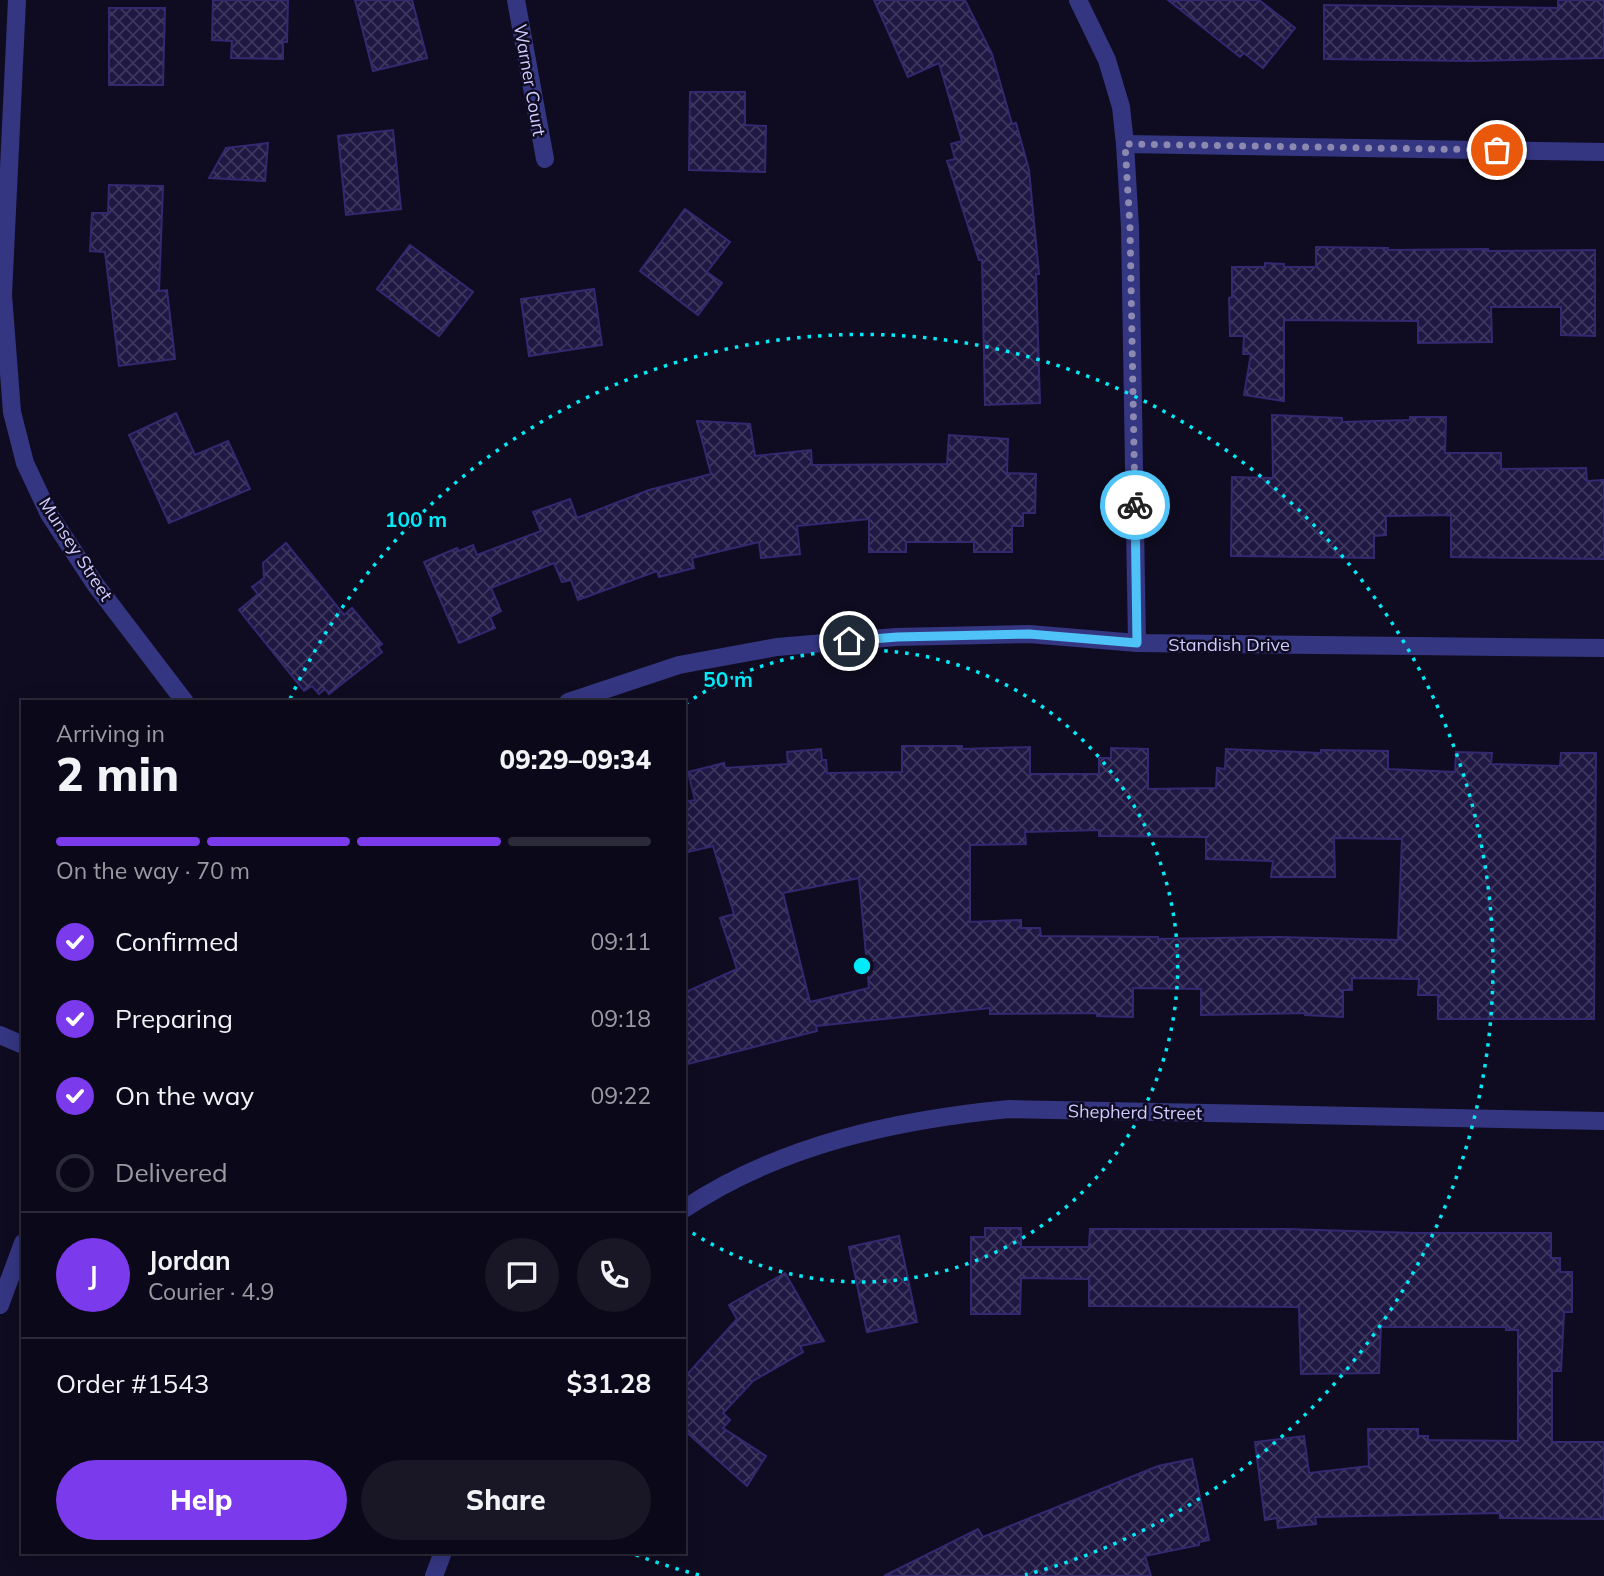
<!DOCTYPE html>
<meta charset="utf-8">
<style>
body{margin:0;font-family:Mulish,sans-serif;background:#191726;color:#f1f3f6;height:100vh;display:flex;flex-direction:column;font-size:26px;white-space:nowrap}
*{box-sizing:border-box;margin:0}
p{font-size:23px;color:#9a9aa2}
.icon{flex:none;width:38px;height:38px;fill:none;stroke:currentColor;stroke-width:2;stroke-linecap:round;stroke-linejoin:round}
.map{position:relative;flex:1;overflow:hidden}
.panel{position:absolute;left:21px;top:700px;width:665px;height:854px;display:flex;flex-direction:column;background:#0b0919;border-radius:0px;box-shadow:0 4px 18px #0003,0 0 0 2px #2b2a38}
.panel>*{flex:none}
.pin{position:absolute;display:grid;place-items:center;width:60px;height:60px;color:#fff;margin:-30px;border:4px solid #fff;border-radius:50%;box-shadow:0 2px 7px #0007}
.courier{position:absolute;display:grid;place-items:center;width:70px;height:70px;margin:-35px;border:5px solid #4fc3f7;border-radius:50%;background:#fff;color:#222;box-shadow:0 2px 9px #0007}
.headline em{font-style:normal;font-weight:800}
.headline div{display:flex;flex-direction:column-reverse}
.headline{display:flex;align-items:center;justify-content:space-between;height:119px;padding:0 35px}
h1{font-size:46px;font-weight:800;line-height:52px}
.bar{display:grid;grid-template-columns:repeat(4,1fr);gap:10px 7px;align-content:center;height:84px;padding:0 35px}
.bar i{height:9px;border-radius:5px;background:#2b2a38}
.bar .selected{background:#7c3aed}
.bar p{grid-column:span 4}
.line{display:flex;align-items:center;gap:18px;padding:0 35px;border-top:2px solid #2b2a38}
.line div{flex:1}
.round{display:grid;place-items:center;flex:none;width:74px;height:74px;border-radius:37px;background:#191726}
ol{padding:0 35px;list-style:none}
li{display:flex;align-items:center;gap:21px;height:77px}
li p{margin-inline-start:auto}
li .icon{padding:7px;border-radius:50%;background:#7c3aed;color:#fff;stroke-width:4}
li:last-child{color:#9a9aa2}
li i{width:38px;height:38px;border:4px solid #2b2a38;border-radius:50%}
.cta{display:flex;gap:14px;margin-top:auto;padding:14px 35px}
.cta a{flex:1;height:80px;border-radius:42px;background:#7c3aed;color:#fff;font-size:28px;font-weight:800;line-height:80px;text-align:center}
.cta a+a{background:#191726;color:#f1f3f6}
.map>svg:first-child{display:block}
.building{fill:url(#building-cross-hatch);stroke:#332970;stroke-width:2;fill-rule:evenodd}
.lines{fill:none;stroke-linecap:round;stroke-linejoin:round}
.minor{stroke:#353682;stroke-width:18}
.done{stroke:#8c89b1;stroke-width:7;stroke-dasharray:0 12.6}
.route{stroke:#4fc3f7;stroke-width:9}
.ring{fill:none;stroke:#00eaf7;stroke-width:3.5;stroke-dasharray:3.5 7}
.labels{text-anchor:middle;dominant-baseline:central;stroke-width:5;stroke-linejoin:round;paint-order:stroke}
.street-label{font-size:18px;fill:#d0ccff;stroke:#0f0c21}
.centre{fill:#00eaf7;stroke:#0f0c21;stroke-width:3.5}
.ring-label{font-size:21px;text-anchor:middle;font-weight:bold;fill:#00eaf7;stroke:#0f0c21;stroke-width:5;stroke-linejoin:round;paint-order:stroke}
</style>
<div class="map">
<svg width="1604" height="1576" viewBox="0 0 1604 1576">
<defs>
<pattern id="building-cross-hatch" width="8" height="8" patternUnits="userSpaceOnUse" patternTransform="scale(1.75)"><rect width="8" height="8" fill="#1e1843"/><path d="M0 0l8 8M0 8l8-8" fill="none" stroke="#3e385f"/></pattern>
</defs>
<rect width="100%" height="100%" fill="#0f0c21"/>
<g class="building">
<polygon points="213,0 288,0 287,42 283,42 283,59 231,58 232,41 212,40"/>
<polygon points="355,0 412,0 427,58 373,71"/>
<polygon points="874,0 965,0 992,54 1012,124 1016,123 1029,170 1039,274 1036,274 1040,403 985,405 982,260 979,260 947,161 955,159 951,144 962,141 939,63 908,77"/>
<polygon points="1168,0 1259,0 1295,28 1263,68 1244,53 1240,57"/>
<polygon points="1558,0 1604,0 1604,58 1471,61 1324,59 1324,5 1558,8"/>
<polygon points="109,8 165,8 163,85 109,85"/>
<polygon points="690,92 745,92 745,125 766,126 765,172 689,170"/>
<polygon points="393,130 401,209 346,215 338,136"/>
<polygon points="268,143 265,181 209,178 226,148"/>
<polygon points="109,185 163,186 159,291 167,290 175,359 119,366 105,252 90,251 92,213 108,213"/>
<polygon points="685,209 730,242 707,272 722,283 698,315 640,271"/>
<polygon points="410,245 473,292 439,336 377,289"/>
<polygon points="1316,247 1388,248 1388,250 1488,249 1488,251 1595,250 1595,336 1561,335 1561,307 1491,307 1492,342 1418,343 1418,321 1284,320 1284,401 1244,395 1251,354 1243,354 1244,336 1230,336 1229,298 1232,297 1232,267 1265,267 1265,263 1284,264 1284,267 1316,267"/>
<polygon points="594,289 602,345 529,356 521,299"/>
<polygon points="176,413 195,455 228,441 250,489 169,523 129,435"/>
<polygon points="1272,415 1342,418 1342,422 1410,420 1410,417 1446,417 1445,453 1501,453 1501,469 1586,468 1587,481 1604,480 1604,559 1451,557 1451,515 1386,516 1386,535 1374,536 1374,558 1231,556 1232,477 1273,478"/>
<polygon points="697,421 750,424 755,456 811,450 812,465 947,464 949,435 1008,439 1007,473 1036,474 1035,513 1023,513 1023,526 1012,526 1012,552 974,552 974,542 906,542 906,552 869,552 869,519 797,526 800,554 761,558 759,542 692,558 694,568 659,577 657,571 578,600 571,580 562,582 554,563 491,588 501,611 490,617 495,628 459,643 424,562 457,548 459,551 473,545 477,555 541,531 533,512 570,499 577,518 649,490 711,474"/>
<polygon points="286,543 344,615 352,608 382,644 378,647 382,652 329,694 325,689 319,694 312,686 304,691 239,610 258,594 252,587 264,578 263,563"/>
<path d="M 902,746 L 962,746 L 962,749 L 1030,747 L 1030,774 L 1099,774 L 1099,758 L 1111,758 L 1111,748 L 1148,749 L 1148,789 L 1216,788 L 1217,768 L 1225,769 L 1226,749 L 1321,753 L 1321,750 L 1388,751 L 1388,769 L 1455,772 L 1456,752 L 1492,753 L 1491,764 L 1560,766 L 1561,753 L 1596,753 L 1594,1019 L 1438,1019 L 1438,995 L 1418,995 L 1419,979 L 1352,978 L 1352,990 L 1343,990 L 1343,1017 L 1305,1015 L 1305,1013 L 1201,1015 L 1201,989 L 1133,988 L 1133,1017 L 1097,1016 L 1097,1013 L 990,1014 L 990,1008 L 816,1026 L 817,1031 L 684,1065 L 684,993 L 737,969 L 720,918 L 734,914 L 713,846 L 684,853 L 684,802 L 695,800 L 688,772 L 724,763 L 725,768 L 788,764 L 787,752 L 821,749 L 822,760 L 826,760 L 827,773 L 902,772 ZM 1099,830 L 1099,836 L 1206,837 L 1206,859 L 1273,861 L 1271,877 L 1335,877 L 1334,838 L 1402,839 L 1398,940 L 1278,937 L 1158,939 L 1158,937 L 1041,936 L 1040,928 L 1021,928 L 1021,920 L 970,922 L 970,845 L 1026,844 L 1025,832 ZM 859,878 L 869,988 L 810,1002 L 783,893 Z"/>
<polygon points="985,1228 1021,1228 1021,1247 1089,1247 1090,1229 1287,1229 1415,1233 1551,1233 1551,1258 1560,1258 1560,1272 1572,1272 1572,1312 1564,1312 1561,1371 1552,1371 1552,1442 1604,1442 1604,1519 1500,1518 1500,1513 1315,1517 1316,1524 1278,1528 1277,1518 1265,1520 1255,1442 1304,1436 1309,1473 1369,1466 1368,1429 1418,1429 1418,1436 1428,1436 1428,1440 1518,1441 1518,1330 1506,1330 1506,1327 1381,1327 1379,1373 1301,1374 1299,1307 1089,1306 1089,1279 1021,1278 1020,1314 971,1314 971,1237 985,1237"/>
<polygon points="899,1236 917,1322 867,1332 849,1247"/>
<polygon points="785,1273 824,1341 800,1346 803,1352 753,1381 723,1413 730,1420 723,1428 766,1456 747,1486 684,1430 684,1378 737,1319 729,1305"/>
<polygon points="1192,1459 1209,1540 1199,1542 1199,1545 1145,1556 1151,1576 884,1576 978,1529 983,1537 1158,1466"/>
</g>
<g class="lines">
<g class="minor">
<polyline points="17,0 3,295 12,412 25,463 49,514 95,584 185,702"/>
<polyline points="516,0 545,159"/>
<polyline points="1078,0 1107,60 1121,107 1125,144 1130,227 1137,643"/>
<polyline points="1125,144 1604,152"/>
<polyline points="568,702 679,665 777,647 896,637 1029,634 1137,643 1604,648"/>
<polyline points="0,1035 23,1045"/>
<path d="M 684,1209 C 780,1145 895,1120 1009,1109 L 1604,1121"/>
<polyline points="0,1305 23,1243"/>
<polyline points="434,1576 443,1552"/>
</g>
</g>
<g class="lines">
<polyline class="done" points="1135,505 1130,227 1125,144 1497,150"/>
<polyline class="route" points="849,641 897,637 1029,634 1137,643 1135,505"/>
</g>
<g class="ring">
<path d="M685 704A316 316 0 1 1 685 1228"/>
<path d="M699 1575A631 631 0 0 1 631 1553M290 699A631 631 0 1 1 1025 1575"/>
</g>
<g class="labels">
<g class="street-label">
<text transform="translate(530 80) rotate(80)">Warner Court</text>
<text transform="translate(76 549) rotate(57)">Munsey Street</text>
<text x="1229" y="644">Standish Drive</text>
<text transform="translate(1135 1112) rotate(1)">Shepherd Street</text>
</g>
</g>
<circle cx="862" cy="966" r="10" class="centre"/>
<g class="ring-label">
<text x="416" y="527">100 m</text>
<text x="728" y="687">50 m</text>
</g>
</svg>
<div class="pin" style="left:1497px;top:150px;background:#ea580c"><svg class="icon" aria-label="bag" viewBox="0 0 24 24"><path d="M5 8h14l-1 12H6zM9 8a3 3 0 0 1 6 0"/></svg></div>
<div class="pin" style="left:849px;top:641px;background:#1f2937"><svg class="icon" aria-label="home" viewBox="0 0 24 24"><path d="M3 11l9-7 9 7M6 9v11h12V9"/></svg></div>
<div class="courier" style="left:1135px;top:505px"><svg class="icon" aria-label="bike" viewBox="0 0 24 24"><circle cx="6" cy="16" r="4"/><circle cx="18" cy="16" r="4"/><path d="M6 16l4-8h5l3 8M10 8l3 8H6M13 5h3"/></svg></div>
<section class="panel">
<div class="headline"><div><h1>2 min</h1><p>Arriving in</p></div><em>09:29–09:34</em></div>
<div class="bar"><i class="selected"></i><i class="selected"></i><i class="selected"></i><i></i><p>On the way · 70 m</p></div>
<ol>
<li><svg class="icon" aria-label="check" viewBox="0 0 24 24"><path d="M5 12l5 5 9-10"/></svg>Confirmed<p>09:11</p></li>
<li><svg class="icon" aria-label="check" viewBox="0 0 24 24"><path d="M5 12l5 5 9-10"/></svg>Preparing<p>09:18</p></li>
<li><svg class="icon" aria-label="check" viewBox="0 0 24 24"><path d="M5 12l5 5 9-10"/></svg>On the way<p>09:22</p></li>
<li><i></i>Delivered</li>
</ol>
<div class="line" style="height:126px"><b class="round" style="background:#7c3aed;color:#fff">J</b><div><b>Jordan</b><p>Courier · 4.9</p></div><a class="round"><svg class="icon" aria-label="chat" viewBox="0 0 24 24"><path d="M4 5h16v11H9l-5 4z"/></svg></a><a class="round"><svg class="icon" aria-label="phone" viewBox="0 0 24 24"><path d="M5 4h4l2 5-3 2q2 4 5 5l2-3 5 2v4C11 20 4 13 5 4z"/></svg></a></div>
<div class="line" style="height:91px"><div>Order #1543</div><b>$31.28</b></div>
<div class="cta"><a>Help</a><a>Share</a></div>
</section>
</div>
